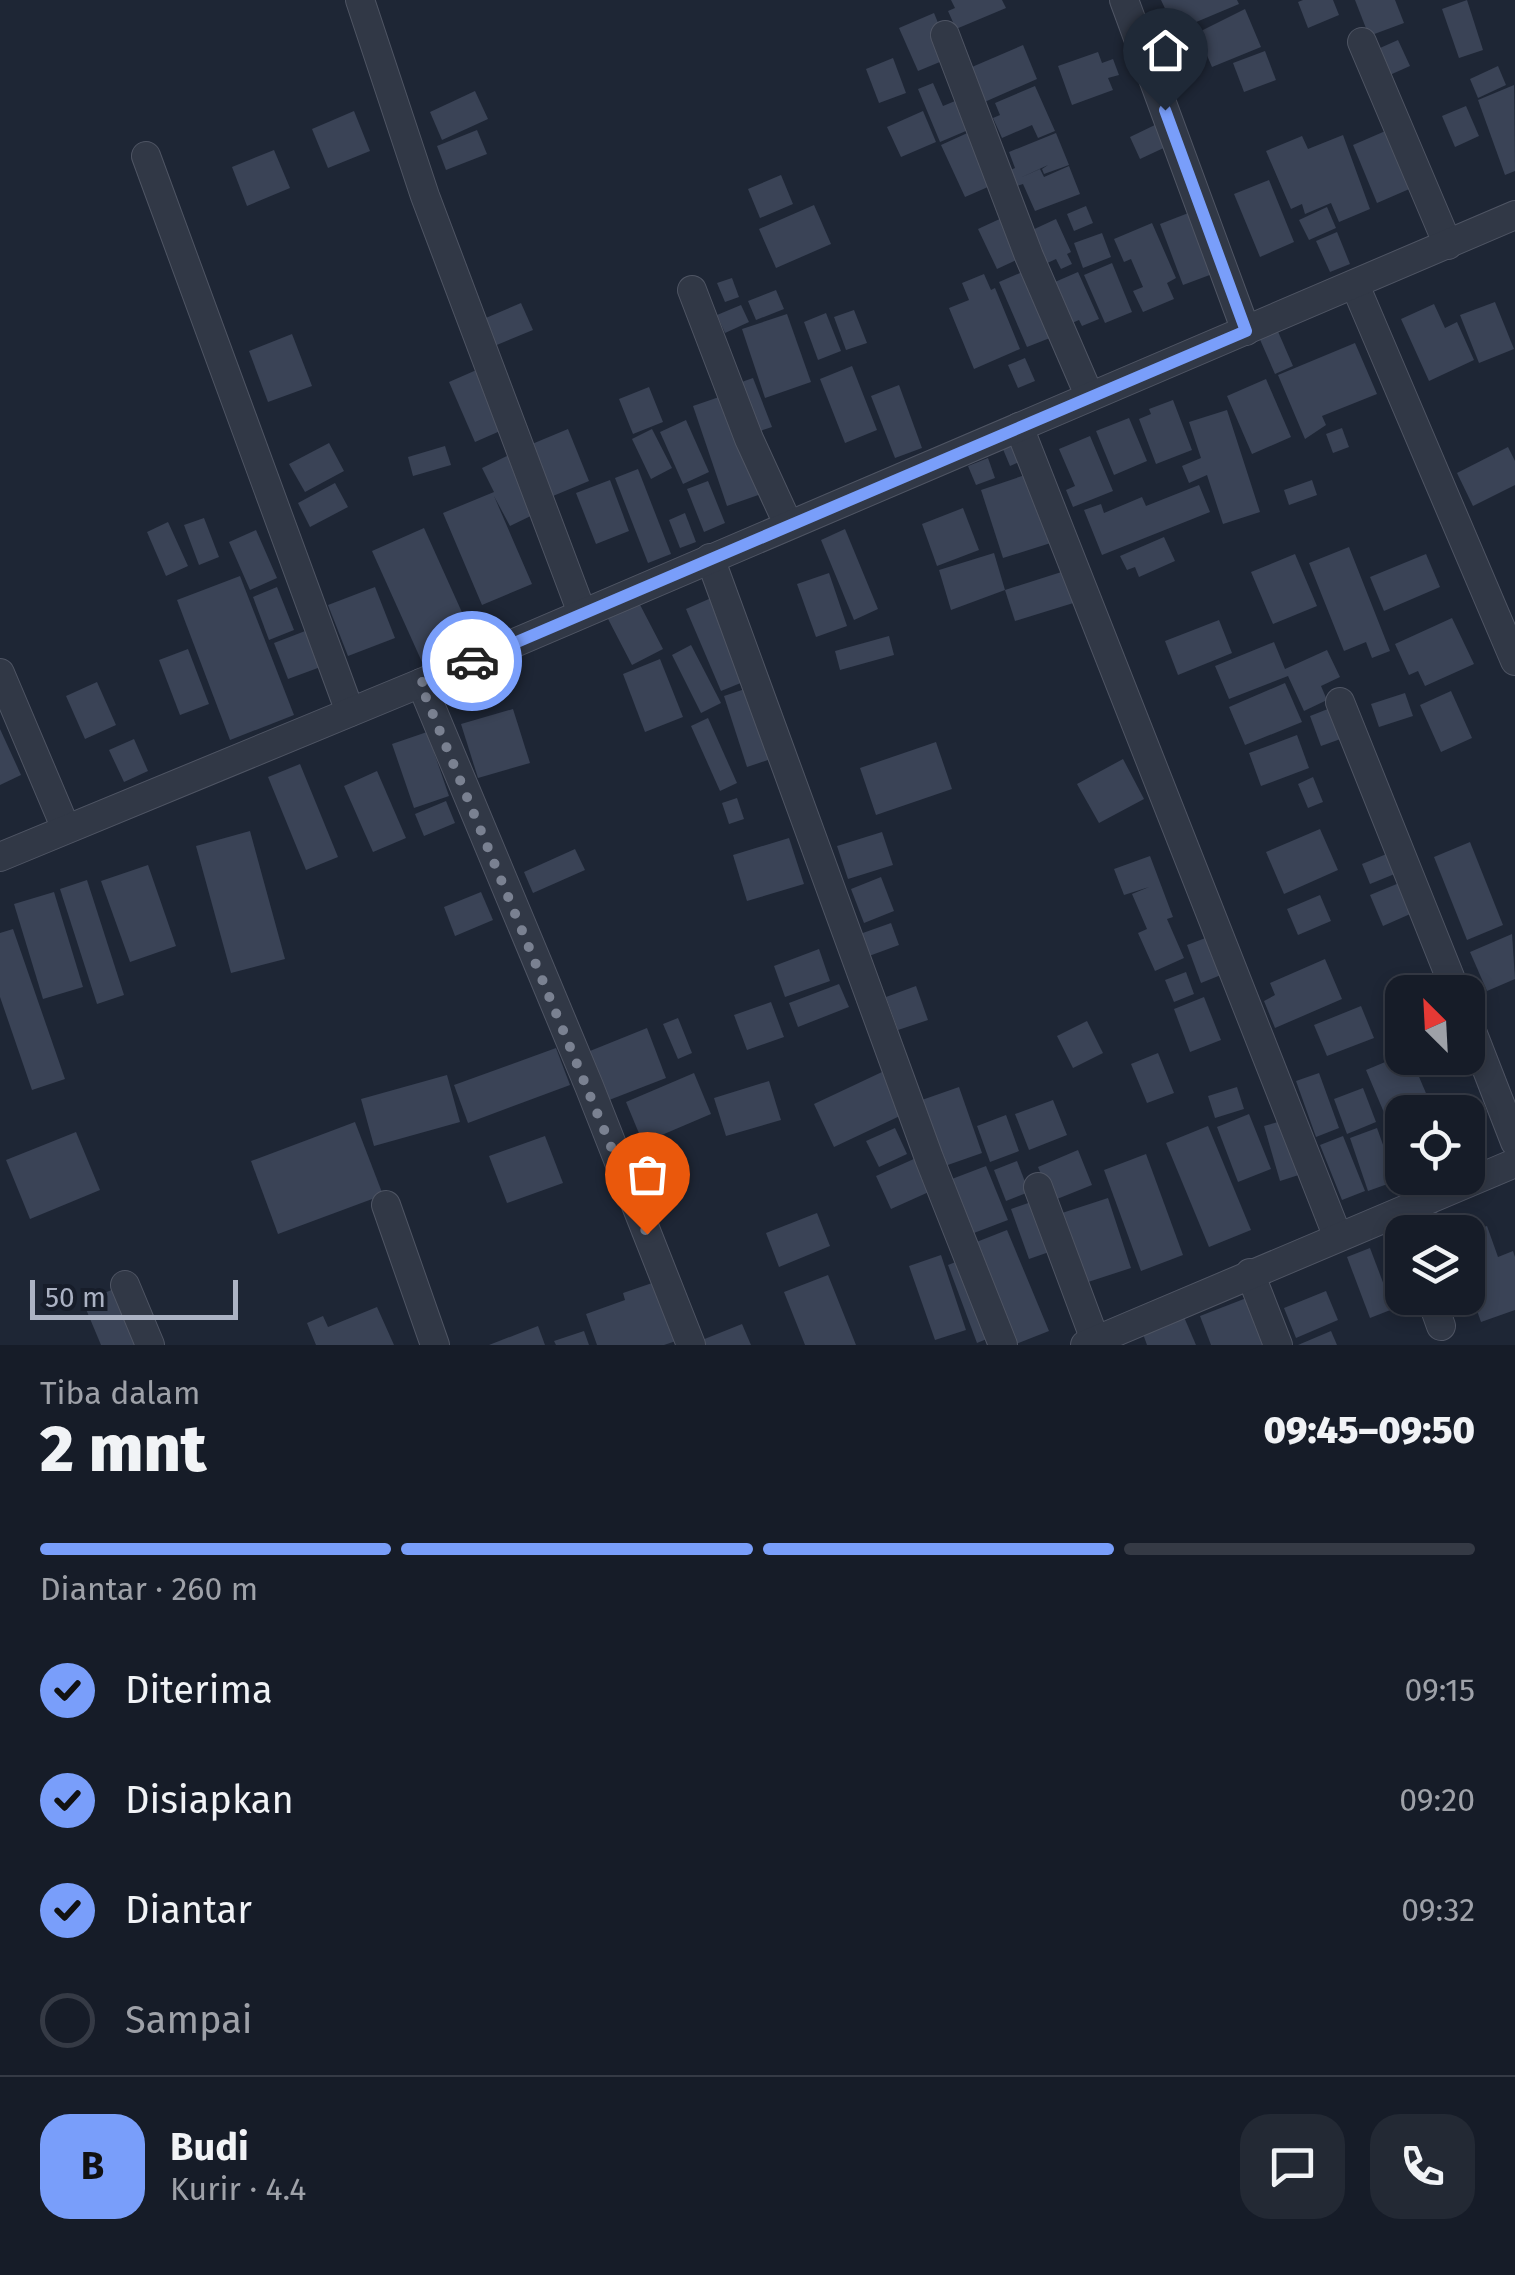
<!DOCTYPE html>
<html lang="id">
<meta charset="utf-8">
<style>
body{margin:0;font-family:"Fira Sans",sans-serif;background:#232934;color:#f1f3f6;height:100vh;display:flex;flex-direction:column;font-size:38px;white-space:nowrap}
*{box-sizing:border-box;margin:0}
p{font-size:32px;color:#9ea1a8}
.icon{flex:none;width:55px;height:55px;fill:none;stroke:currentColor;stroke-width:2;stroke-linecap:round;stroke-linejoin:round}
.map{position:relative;height:1345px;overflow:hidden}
.panel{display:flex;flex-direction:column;background:#161c28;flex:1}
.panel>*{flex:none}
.needle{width:65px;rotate:336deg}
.tools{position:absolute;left:1385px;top:975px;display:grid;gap:20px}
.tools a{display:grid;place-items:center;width:100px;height:100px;border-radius:20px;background:#161c28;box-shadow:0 5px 15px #0003,0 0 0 2px #353a45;font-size:50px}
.scale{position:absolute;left:30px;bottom:25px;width:208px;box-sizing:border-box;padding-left:10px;border:5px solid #abb2c3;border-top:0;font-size:28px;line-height:35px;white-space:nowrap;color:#abb2c3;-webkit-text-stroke:8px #171d2a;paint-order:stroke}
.pin{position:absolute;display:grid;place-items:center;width:85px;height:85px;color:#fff;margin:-102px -42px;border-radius:50% 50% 50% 0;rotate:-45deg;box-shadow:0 0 10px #0007}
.pin .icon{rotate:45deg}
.courier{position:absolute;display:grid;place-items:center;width:100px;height:100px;margin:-50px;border:8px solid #799efa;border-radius:50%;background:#fff;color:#222;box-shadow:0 2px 12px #0007}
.summary em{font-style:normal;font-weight:800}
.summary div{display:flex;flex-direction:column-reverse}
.summary{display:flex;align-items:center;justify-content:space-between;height:170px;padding:0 40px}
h1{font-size:65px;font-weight:800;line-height:75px}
.bar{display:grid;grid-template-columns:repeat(4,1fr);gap:15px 10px;align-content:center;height:120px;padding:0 40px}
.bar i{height:12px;border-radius:8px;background:#353a45}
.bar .on{background:#799efa}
.bar p{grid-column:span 4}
.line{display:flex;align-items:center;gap:25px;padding:0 40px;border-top:2px solid #353a45}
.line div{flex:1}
.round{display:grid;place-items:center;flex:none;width:105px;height:105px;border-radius:30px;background:#232934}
ol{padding:0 40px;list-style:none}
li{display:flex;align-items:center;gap:30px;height:110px}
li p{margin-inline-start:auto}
li .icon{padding:10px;border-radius:50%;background:#799efa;color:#111;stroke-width:4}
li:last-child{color:#9ea1a8}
li i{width:55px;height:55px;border:5px solid #353a45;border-radius:50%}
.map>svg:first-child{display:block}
.building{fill:#3a4356}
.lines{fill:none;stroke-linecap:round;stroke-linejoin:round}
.minor-casing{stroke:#4f5564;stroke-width:30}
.minor{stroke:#313846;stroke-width:28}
.done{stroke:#7a8191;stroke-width:10;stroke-dasharray:0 18}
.route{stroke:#799efa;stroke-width:12}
</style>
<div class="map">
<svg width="1515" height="1345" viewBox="0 0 1515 1345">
<rect width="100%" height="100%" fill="#1e2635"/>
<g class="building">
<polygon points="951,0 1002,0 1006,8 956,29 948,11 955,8"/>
<polygon points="1161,0 1237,0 1239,4 1182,28 1176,14 1169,17"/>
<polygon points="1303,0 1333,0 1339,15 1308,28 1298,2"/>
<polygon points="1355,0 1395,0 1404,23 1369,36"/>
<polygon points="1467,0 1483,50 1459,58 1442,9"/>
<polygon points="1245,9 1261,47 1212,67 1206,53 1200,56 1191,36"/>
<polygon points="934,13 952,57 918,71 899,28"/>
<polygon points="1398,40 1410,66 1383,78 1371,52"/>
<polygon points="1023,45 1037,79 980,104 965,70"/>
<polygon points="1265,51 1276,80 1244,92 1233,63"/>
<polygon points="1098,52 1102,63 1113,59 1119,75 1108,78 1113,90 1072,105 1058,66"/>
<polygon points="893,58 906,93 879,103 866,69"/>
<polygon points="1498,66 1506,85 1478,98 1470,79"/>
<polygon points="933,83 943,106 960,99 973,128 940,142 918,89"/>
<polygon points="1514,85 1515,171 1505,175 1478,100"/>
<polygon points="1035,86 1055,131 1038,138 1032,125 1002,138 993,118 1000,115 995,103"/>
<polygon points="475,91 488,119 442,140 430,112"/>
<polygon points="1466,106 1479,136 1455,147 1442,116"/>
<polygon points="354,111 370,151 328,168 312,129"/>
<polygon points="923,111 936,142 901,157 887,127"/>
<polygon points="1159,123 1170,145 1140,159 1130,137"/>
<polygon points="1390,129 1414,187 1377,203 1353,145"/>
<polygon points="477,130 487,154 446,170 437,146"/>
<polygon points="974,130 997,183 965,197 941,145"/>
<polygon points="1056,133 1069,165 1044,174 1042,169 1048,165 1020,178 1040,169 1044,177 1069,166 1080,194 1035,211 1023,184 1014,187 1008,171 1015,168 1009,152"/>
<polygon points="1343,135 1370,209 1339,222 1331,203 1305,214 1302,204 1291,209 1266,151 1302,136 1308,149"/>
<polygon points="274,150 290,188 247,206 232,167"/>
<polygon points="781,175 793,204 760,218 748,189"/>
<polygon points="1269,180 1294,242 1260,257 1234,194"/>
<polygon points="814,205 831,244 776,268 759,229"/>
<polygon points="1086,206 1093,223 1074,231 1067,214"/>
<polygon points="1327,207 1336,228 1309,240 1299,220"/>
<polygon points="1191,212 1215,273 1183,285 1160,224"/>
<polygon points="1004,217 1023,257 997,269 978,229"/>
<polygon points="1056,219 1071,252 1067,254 1072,264 1061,269 1056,259 1043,265 1028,232"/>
<polygon points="1152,223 1176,278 1167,283 1174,299 1143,312 1133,291 1143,287 1131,259 1124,262 1114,239"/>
<polygon points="1337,232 1350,264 1330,272 1316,241"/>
<polygon points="1102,233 1111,257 1083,268 1074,243"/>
<polygon points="1112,263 1132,312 1105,323 1084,275"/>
<polygon points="1027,270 1055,336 1027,347 999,282"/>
<polygon points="1078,272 1099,319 1082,326 1079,320 1065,326 1048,285"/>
<polygon points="984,274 991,290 995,288 1020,349 974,369 949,308 969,300 962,283"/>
<polygon points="732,278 739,297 725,302 717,283"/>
<polygon points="776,290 784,309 756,320 748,301"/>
<polygon points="1495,302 1514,349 1479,363 1460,315"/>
<polygon points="521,303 533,330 492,347 481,320"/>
<polygon points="1434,304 1445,328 1457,322 1474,360 1429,381 1401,319"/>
<polygon points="741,305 749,322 725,333 717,315"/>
<polygon points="854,310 867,343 846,350 834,317"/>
<polygon points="826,313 841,351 818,360 804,322"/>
<polygon points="787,314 811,382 765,398 742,329"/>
<polygon points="1276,327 1293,366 1275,374 1258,335"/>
<polygon points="292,334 312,386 268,402 249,351"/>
<polygon points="1355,343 1377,394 1322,416 1326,425 1305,439 1278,375"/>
<polygon points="1025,358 1035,381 1018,388 1008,365"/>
<polygon points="852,366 877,430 845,443 820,379"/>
<polygon points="481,368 507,428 475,442 449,382"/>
<polygon points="753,378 772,427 754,433 736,384"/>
<polygon points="1266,379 1291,437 1252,454 1227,396"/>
<polygon points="899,385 922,448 895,458 871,396"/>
<polygon points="649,387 663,422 633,434 619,399"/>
<polygon points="722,396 767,492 727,506 693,406"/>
<polygon points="1173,400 1192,450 1156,464 1139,419 1151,414 1149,409"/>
<polygon points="1227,410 1260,512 1223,524 1207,475 1189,483 1182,466 1201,458 1189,422"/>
<polygon points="1129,418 1147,461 1114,475 1096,431"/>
<polygon points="686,420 709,472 683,484 660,432"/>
<polygon points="1342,428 1349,447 1333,453 1326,434"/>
<polygon points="568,429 589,481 553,496 532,444"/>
<polygon points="652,429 672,468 651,479 632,439"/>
<polygon points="1020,433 1030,457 1010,466 1000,442"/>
<polygon points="1090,436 1113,491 1073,507 1066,490 1075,486 1059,449"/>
<polygon points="329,443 344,471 305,492 289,464"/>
<polygon points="445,446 451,465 413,476 408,457"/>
<polygon points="1508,447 1515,461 1515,485 1473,506 1457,473"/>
<polygon points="513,453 541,511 510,526 494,496 532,584 482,605 443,513 494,492 482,468"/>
<polygon points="988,458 995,478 976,485 968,466"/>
<polygon points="638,469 671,554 648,563 615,478"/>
<polygon points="1034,472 1057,541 1003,558 981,490"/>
<polygon points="610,480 629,531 596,544 576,493"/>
<polygon points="1312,480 1317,495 1289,505 1284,490"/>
<polygon points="708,481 725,523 704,532 687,489"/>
<polygon points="335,483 348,507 310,527 298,503"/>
<polygon points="1199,485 1210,512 1102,555 1084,510 1101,504 1104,513 1142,497 1146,506"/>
<polygon points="963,508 979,550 937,566 922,524"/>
<polygon points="685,513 696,542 680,548 669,520"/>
<polygon points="204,518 219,557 199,565 184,525"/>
<polygon points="168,522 188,566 166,576 147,532"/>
<polygon points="424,528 474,639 422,662 372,551"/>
<polygon points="845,529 878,609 854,620 821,540"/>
<polygon points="256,530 277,578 250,590 229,542"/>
<polygon points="1164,537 1175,561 1139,577 1135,567 1127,570 1120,556"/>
<polygon points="1349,547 1390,651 1372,658 1366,642 1344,651 1309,563"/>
<polygon points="994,553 1005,590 951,610 939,570"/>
<polygon points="1295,554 1317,606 1273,624 1251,572"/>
<polygon points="1426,554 1440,587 1384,611 1370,577"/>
<polygon points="1074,568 1083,600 1015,621 1005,590"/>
<polygon points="829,573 847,626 816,637 797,584"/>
<polygon points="240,576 294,715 230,740 177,600"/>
<polygon points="277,587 294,630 269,640 253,597"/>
<polygon points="375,587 395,638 348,656 328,605"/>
<polygon points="718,595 753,678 721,691 686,609"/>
<polygon points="637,599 663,649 632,665 606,615"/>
<polygon points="1452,618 1474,664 1425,686 1418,671 1409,675 1395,644"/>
<polygon points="1219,620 1232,653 1178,675 1165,641"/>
<polygon points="313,628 326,665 288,679 274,643"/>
<polygon points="889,636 894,655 840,670 835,651"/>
<polygon points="1274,642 1285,669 1327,650 1340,677 1321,686 1327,700 1304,711 1288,676 1229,699 1215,666"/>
<polygon points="691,645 721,703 701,713 672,655"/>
<polygon points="188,649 209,704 180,715 159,660"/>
<polygon points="660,659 683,717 645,732 623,674"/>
<polygon points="97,682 116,725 85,739 66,696"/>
<polygon points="1285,683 1302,722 1245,745 1229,707"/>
<polygon points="751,687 774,758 747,767 724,696"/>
<polygon points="1451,691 1472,738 1441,752 1420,705"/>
<polygon points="1405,693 1413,716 1379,727 1371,704"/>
<polygon points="1338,705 1349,736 1321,746 1310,716"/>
<polygon points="513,709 530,763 478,778 461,724"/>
<polygon points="708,718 737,783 720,791 691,726"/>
<polygon points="0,729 21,775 0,785"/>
<polygon points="427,732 449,796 414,808 392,744"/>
<polygon points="1297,735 1309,768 1261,786 1249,753"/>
<polygon points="134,739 148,771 124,782 109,750"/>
<polygon points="936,742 952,789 876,815 860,768"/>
<polygon points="1123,759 1144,799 1099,823 1077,784"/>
<polygon points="300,764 338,857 306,870 268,777"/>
<polygon points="377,771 406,838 373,852 344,786"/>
<polygon points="1313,777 1323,802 1308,808 1298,784"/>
<polygon points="737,798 744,819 729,824 722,803"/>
<polygon points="446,801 455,823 424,836 415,814"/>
<polygon points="1320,829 1338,870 1284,894 1266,852"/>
<polygon points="250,831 285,959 231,973 196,846"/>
<polygon points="882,832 893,865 848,879 837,846"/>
<polygon points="789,838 804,884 747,901 733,855"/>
<polygon points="1470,842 1503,925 1467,940 1434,857"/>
<polygon points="575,849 585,870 533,893 524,872"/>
<polygon points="1389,853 1397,873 1370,884 1362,864"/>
<polygon points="1150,856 1173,917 1167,919 1184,958 1155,971 1138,933 1147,929 1132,894 1149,887 1124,895 1114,869"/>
<polygon points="148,865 176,946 130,962 101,881"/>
<polygon points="881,877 894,911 864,923 851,889"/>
<polygon points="87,880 124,995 97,1004 60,889"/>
<polygon points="1404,881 1417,911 1383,926 1370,895"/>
<polygon points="54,892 83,987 43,999 14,904"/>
<polygon points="481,892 493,920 455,936 444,907"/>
<polygon points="1320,895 1331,921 1298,935 1287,909"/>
<polygon points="891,923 899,945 869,956 860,934"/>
<polygon points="13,929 65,1079 32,1090 0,997 0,933"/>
<polygon points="1216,934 1231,971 1201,983 1187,945"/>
<polygon points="1512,934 1515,979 1487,991 1470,952"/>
<polygon points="819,949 830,981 785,997 774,966"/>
<polygon points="1325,959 1342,999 1275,1028 1264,1001 1275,995 1270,983"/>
<polygon points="1186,972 1194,994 1174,1002 1165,980"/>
<polygon points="839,984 849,1007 798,1027 789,1003"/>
<polygon points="916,986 928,1020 898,1030 886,997"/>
<polygon points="1204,997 1221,1040 1190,1052 1174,1009"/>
<polygon points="771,1002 784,1037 747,1050 734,1015"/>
<polygon points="1361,1006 1374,1038 1327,1056 1314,1025"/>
<polygon points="678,1018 692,1053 678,1059 663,1024"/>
<polygon points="1087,1021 1103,1053 1073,1068 1057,1036"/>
<polygon points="647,1028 666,1078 604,1102 585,1053"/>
<polygon points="556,1048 570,1085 468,1123 454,1085"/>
<polygon points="1158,1053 1174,1093 1147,1103 1131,1064"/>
<polygon points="1402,1055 1411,1058 1434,1112 1402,1112 1402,1139 1396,1141 1366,1070"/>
<polygon points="882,1072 902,1115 834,1147 814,1104"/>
<polygon points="694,1073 711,1114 643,1143 626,1102"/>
<polygon points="1319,1073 1339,1128 1316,1137 1296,1081"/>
<polygon points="447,1075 460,1122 374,1146 361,1099"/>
<polygon points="769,1081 781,1120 726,1136 714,1098"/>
<polygon points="959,1087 982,1153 942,1167 919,1101"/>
<polygon points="1237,1087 1244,1109 1215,1118 1208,1096"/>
<polygon points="1363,1088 1376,1122 1347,1134 1334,1099"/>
<polygon points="1053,1100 1067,1135 1029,1150 1015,1114"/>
<polygon points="1249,1114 1271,1169 1238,1182 1217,1127"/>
<polygon points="1006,1115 1019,1151 990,1162 977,1126"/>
<polygon points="1292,1118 1308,1172 1280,1181 1264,1126"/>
<polygon points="355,1122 383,1195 278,1234 251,1161"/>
<polygon points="1208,1126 1251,1230 1209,1247 1166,1143"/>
<polygon points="895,1128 907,1154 879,1167 866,1141"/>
<polygon points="1377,1128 1396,1181 1368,1191 1350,1138"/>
<polygon points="76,1132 100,1190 30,1219 6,1160"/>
<polygon points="545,1136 563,1183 507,1203 489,1156"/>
<polygon points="1343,1136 1365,1191 1342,1200 1320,1145"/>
<polygon points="1078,1150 1092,1185 1052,1201 1038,1167"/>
<polygon points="1146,1154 1183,1255 1141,1271 1104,1170"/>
<polygon points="916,1158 931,1191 891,1209 876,1176"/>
<polygon points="1017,1161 1029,1192 1006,1201 994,1170"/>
<polygon points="986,1166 1008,1220 966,1236 944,1182"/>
<polygon points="1108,1198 1131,1268 1085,1283 1062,1213"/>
<polygon points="1034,1201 1052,1251 1029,1259 1011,1209"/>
<polygon points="1434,1203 1444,1232 1411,1232 1404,1213"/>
<polygon points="817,1213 830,1246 779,1267 766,1233"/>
<polygon points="1487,1226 1498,1257 1513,1251 1515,1257 1515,1310 1481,1322 1468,1285 1468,1233"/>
<polygon points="1007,1230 1049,1331 1016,1344 974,1243"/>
<polygon points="1402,1240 1402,1276 1391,1244"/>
<polygon points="1370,1248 1393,1309 1370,1318 1347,1257"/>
<polygon points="941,1255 966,1330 935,1340 909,1266"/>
<polygon points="966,1258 994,1336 977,1343 948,1265"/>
<polygon points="828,1275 856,1345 805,1345 784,1292"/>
<polygon points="658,1281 679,1340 664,1345 597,1345 586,1314 625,1300 623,1293"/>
<polygon points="121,1286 142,1345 101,1345 83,1302"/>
<polygon points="1326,1291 1338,1320 1296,1338 1284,1308"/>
<polygon points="1249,1297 1268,1345 1211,1345 1200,1316"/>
<polygon points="377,1307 394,1345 316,1345 307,1323 323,1316 328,1327"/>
<polygon points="1184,1317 1196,1345 1147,1345 1143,1334"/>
<polygon points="742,1324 751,1345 698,1345 697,1342"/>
<polygon points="538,1326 545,1345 489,1345"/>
<polygon points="584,1331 589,1345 556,1345 554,1341"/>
<polygon points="1331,1331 1337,1345 1298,1345"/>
</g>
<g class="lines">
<defs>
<g id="minor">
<polyline points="360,0 425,196 582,613"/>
<polyline points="1124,0 1246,331"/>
<polyline points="945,35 1029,256 1089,395"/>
<polyline points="1362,42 1448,245"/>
<polyline points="146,156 350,712"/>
<polyline points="1355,285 1515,661"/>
<polyline points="692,290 749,439 788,524"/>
<polyline points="1019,427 1337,1235"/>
<polyline points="710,558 929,1158 1003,1345"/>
<polyline points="0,673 66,829"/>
<polyline points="421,683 589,1086 691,1345"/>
<polyline points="1340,702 1456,992"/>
<polyline points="0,857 421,683 1515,215"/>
<polyline points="1468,1021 1515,1142"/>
<polyline points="1038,1187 1095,1340"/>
<polyline points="386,1205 435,1345"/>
<polyline points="1250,1273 1278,1345"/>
<polyline points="125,1285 150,1345"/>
<polyline points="1431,1298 1441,1326"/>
<polyline points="1085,1345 1515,1163"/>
</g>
</defs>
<use href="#minor" class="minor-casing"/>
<use href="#minor" class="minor"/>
</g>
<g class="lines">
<polyline class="done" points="472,661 420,683 647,1234"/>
<polyline class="route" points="472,661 1246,331 1165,110"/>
</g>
</svg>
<div class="tools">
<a><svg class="needle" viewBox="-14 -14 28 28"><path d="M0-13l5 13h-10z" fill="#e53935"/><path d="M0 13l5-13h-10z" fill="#9ea1a8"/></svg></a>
<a><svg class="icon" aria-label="locate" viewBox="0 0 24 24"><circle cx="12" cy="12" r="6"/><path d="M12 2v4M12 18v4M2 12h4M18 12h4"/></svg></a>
<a><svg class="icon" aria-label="layers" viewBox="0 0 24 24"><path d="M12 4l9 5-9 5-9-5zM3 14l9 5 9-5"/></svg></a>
</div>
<div class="scale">50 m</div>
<div class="pin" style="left:647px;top:1234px;background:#ea580c"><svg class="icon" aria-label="bag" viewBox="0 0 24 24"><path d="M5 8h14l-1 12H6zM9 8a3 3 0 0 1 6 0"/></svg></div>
<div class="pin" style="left:1165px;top:110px;background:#1f2937"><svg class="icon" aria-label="home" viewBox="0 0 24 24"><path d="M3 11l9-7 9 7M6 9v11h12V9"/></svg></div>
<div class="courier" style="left:472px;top:661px"><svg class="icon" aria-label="car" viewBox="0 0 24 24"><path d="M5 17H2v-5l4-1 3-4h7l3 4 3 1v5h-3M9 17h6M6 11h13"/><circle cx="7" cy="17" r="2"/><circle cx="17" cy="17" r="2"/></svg></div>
</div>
<section class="panel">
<div class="summary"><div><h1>2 mnt</h1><p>Tiba dalam</p></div><em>09:45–09:50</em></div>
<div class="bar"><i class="on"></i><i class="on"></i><i class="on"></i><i></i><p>Diantar · 260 m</p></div>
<ol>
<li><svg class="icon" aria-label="check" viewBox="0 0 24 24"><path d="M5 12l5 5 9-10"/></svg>Diterima<p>09:15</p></li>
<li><svg class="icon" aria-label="check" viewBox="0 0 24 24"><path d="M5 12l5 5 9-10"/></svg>Disiapkan<p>09:20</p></li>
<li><svg class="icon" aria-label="check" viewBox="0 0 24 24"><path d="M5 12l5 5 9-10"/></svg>Diantar<p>09:32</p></li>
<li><i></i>Sampai</li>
</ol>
<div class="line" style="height:180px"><b class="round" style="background:#799efa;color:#111">B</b><div><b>Budi</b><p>Kurir · 4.4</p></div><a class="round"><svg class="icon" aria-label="chat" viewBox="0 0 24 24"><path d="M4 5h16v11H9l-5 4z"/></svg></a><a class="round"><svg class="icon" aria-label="phone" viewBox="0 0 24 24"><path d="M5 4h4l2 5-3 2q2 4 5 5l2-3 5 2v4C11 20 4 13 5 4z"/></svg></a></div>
</section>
